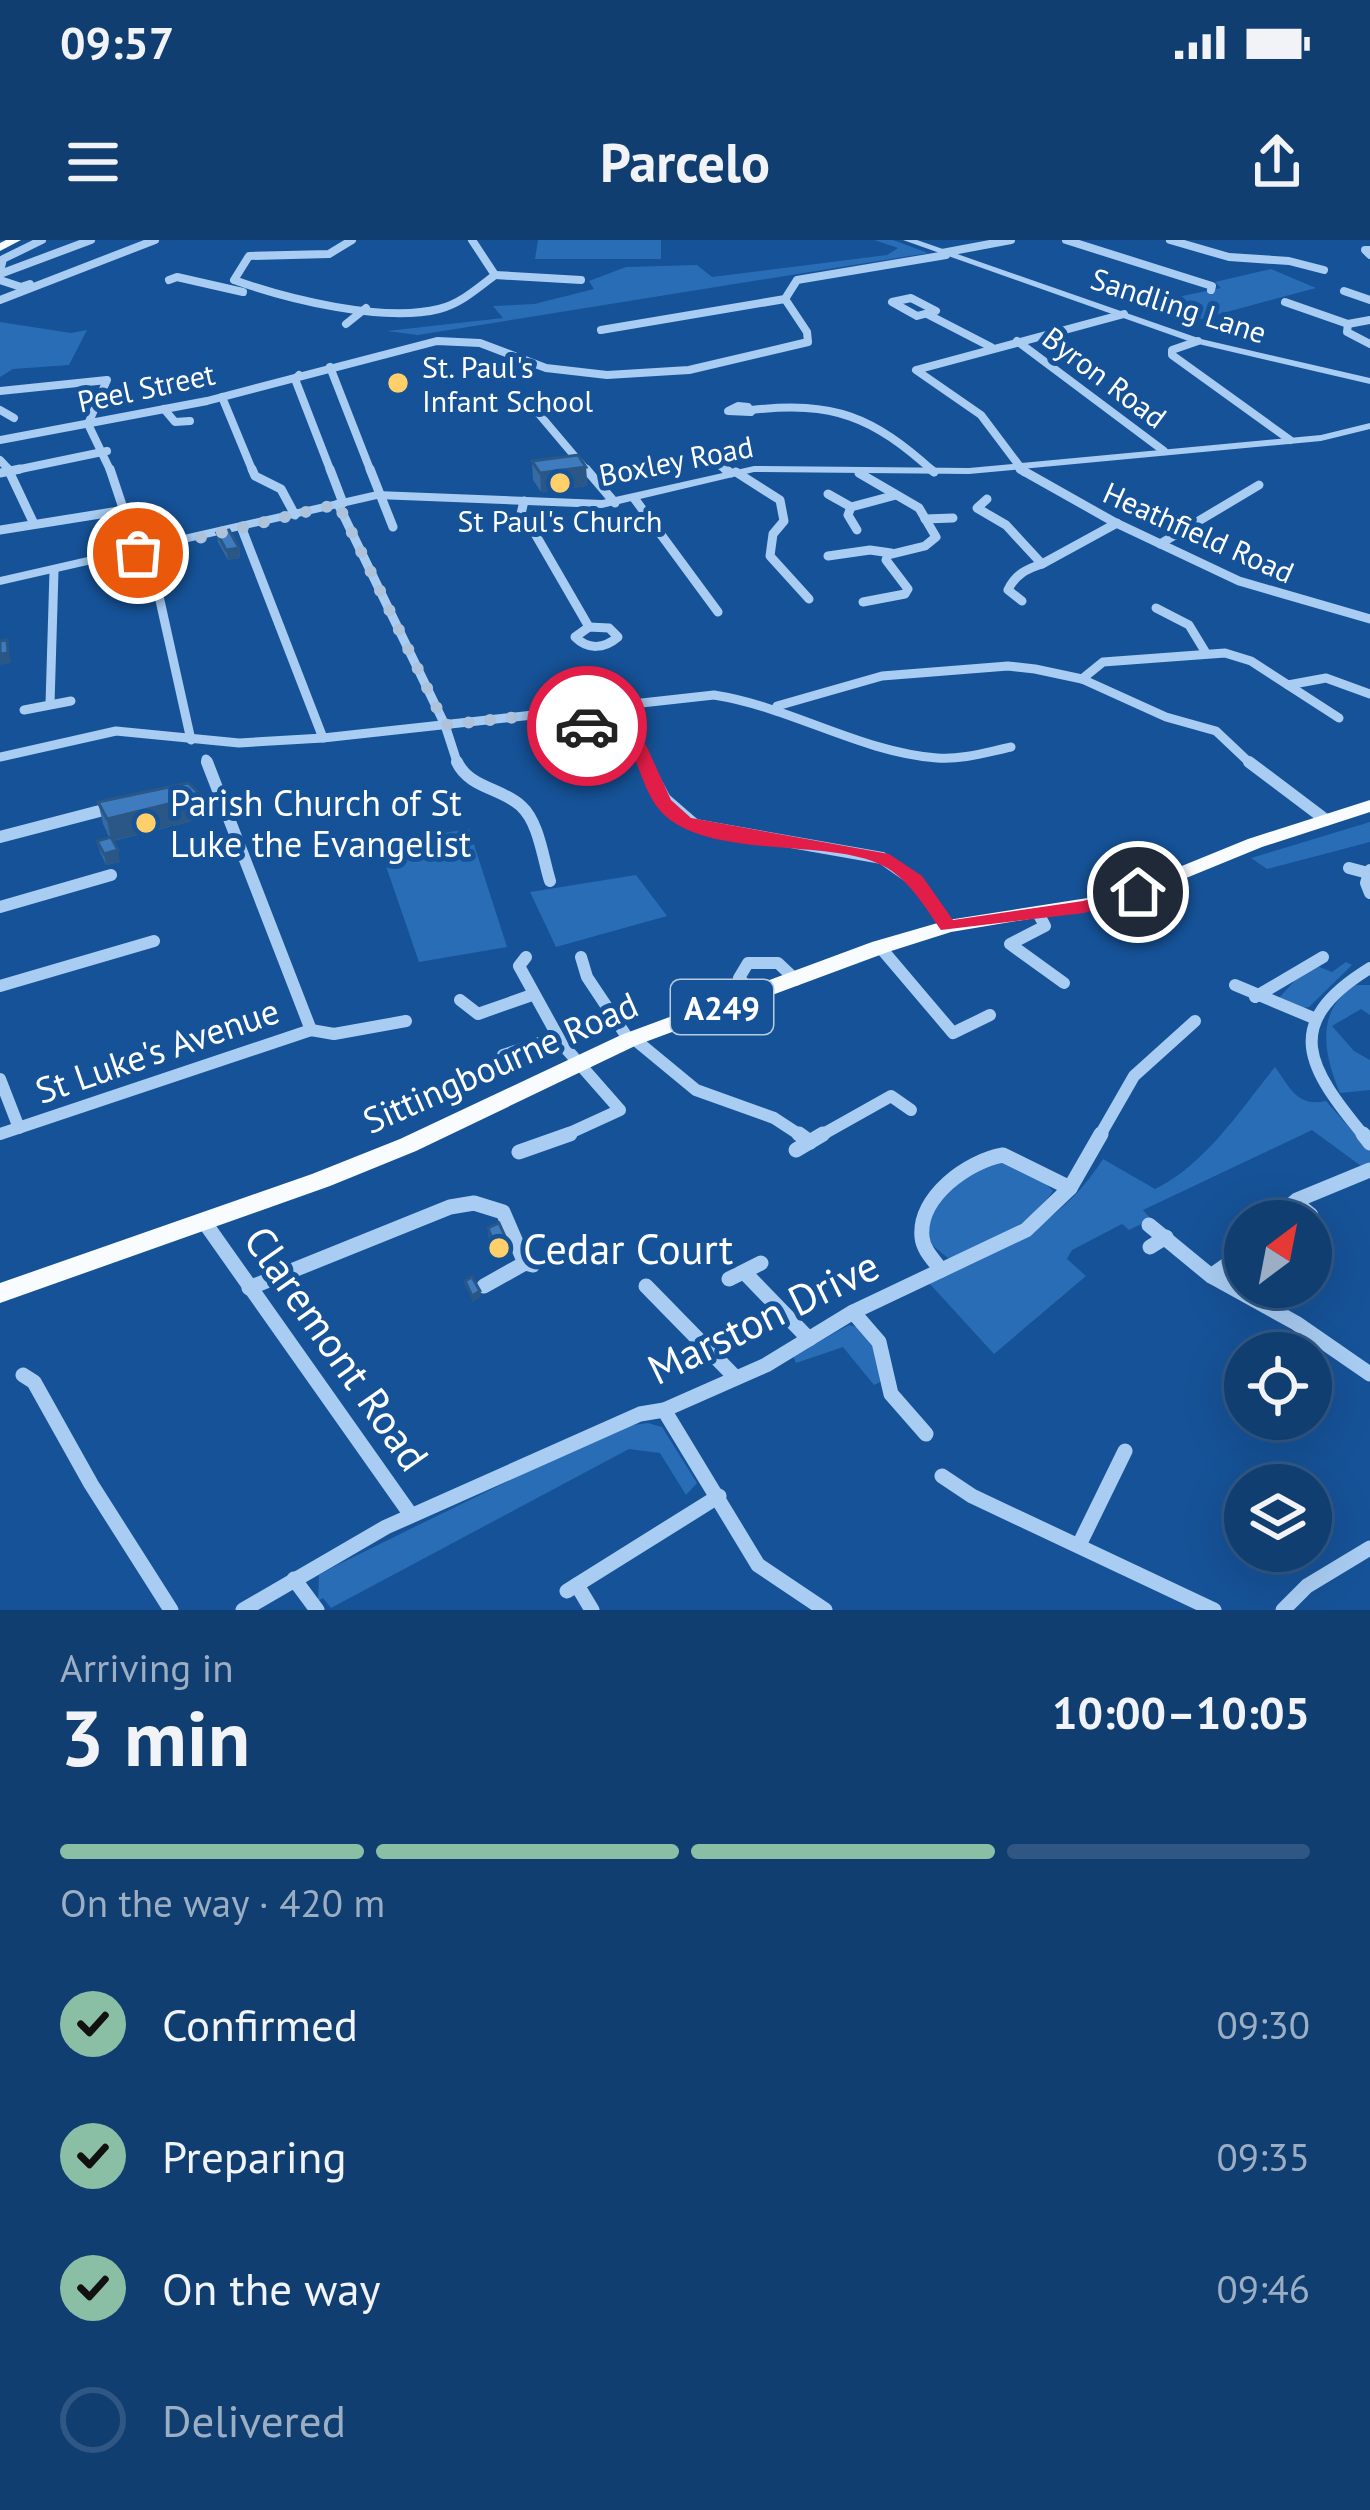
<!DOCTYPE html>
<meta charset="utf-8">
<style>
body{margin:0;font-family:"PT Sans",sans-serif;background:#1e4979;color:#f1f3f6;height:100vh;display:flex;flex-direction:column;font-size:45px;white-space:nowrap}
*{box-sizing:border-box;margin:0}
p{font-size:39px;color:#9caec3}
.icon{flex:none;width:66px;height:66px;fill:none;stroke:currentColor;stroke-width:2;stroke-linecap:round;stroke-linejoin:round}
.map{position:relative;height:1370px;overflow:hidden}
.side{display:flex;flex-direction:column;background:#103e71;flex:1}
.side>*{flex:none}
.needle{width:78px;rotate:32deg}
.tools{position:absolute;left:1224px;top:960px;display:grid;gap:24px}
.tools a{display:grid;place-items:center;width:108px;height:108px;border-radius:50%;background:#103e71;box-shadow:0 12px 48px #0002,0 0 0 3px #305784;font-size:60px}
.pin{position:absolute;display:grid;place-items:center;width:102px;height:102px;color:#fff;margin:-51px;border:6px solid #fff;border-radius:50%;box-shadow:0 3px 12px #0007}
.courier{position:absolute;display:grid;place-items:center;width:120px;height:120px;margin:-60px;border:9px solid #e11d48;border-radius:50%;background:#fff;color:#222;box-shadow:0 3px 15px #0007}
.head em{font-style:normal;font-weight:700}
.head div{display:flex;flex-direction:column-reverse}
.head{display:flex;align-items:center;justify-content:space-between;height:204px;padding:0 60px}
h1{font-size:78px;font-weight:700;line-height:90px}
.bar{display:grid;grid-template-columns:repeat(4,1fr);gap:18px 12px;align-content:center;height:144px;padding:0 60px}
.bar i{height:15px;border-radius:9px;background:#305784}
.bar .current{background:#8abfa5}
.bar p{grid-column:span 4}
ol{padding:0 60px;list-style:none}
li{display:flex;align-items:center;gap:36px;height:132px}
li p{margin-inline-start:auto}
li .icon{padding:12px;border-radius:50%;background:#8abfa5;color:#111;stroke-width:4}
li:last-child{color:#9caec3}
li i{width:66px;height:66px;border:6px solid #305784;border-radius:50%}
.status{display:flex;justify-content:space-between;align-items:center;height:84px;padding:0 60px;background:#103e71;direction:ltr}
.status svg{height:33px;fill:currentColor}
header{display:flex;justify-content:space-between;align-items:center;height:156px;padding:0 60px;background:#103e71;font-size:54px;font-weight:700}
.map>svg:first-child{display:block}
.green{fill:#296db6}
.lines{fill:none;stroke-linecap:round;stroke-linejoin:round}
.minor-far3{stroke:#a8ccf2;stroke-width:8}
.minor-far2{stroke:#a8ccf2;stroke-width:9}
.minor-far1{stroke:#a8ccf2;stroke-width:12}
.minor{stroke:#a8ccf2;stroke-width:15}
.tertiary{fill:#a8ccf2;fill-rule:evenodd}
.trunk{fill:#f9fcff;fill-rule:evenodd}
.wall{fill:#356ba4}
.shaded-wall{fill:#2b5786}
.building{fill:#3e7cbf;stroke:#2b5786;stroke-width:3}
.route{fill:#e11d48}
.done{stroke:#adc2db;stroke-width:12;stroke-dasharray:0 21.6}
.poi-dot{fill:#ffcf69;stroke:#165297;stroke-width:4.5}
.labels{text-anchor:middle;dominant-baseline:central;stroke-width:10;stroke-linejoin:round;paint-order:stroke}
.far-street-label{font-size:30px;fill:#fff;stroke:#165297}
.far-poi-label{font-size:30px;fill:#fff;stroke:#165297;text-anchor:start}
.shield{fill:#165297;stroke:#b9cbe0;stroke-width:3}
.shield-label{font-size:33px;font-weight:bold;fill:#fff}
.poi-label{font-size:36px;fill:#fff;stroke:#165297;text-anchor:start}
.street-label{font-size:36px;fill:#fff;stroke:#165297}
.near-poi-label{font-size:42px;fill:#fff;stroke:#165297;text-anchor:start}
.near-street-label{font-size:42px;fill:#fff;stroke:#165297}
</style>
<div class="status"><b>09:57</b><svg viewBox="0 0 49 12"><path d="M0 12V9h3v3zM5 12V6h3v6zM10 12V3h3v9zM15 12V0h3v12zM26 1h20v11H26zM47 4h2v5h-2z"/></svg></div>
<header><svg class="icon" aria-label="menu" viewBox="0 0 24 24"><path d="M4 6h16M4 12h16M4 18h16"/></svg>Parcelo<svg class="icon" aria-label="share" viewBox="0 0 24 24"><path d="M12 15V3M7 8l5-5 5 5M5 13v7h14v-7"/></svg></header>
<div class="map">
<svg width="1370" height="1370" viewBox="0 0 1370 1370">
<rect width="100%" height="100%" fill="#165297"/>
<g class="green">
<polygon points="538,0 661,0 661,19 535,19"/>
<polygon points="874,0 893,0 928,13 418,95 387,91 503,78 493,66 534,64 594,49 589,41 626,27 697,25 712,37 887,15 898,8"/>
<polygon points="1271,29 1316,48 1197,80 1158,61 1221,48 1215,42"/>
<polygon points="0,82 71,93 87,90 69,125 13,129 0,137"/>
<polygon points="1370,582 1370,602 1267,629 1251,618"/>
<polygon points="469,589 507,707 419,722 378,603"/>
<polygon points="636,635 667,676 556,707 530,652"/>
<polygon points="1346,722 1352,725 1309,767 1302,768 1279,758 1299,736 1317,726 1332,732"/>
<path d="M 1356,745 L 1370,745 L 1370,775 L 1361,769 L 1332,786 L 1354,811 L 1370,820 L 1370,850 L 1340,853 C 1324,815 1314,770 1356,745 Z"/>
<path d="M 1275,827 C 1291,849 1297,867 1326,861 L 1370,911 L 1370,927 L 1361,926 L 1312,890 L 1143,970 L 1151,979 L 1129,990 L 1122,984 L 1072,1010 L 1067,1019 L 1086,1036 L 994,1114 L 929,1043 C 997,1014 1062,984 1103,919 L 1155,949 C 1206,924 1240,870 1275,827 Z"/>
<path d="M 990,915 L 1041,939 L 1053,951 C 1033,981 984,1013 948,1018 L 922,997 L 930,967 Z"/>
<polygon points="849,1085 862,1088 879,1116 880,1142 874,1145 843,1107 796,1123 793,1116"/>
<polygon points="648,1183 662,1187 697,1243 686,1255 660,1213 629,1209 331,1368 323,1358 318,1361 319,1335 335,1326 545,1223 626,1186"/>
</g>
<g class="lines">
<g class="minor-far3">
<path d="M 352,0 L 329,14 L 249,16 L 234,40 C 287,59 383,83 439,69 C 460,64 478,48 495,35 L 472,0"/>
<polyline points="1066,0 1212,46 1211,50"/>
<polyline points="1170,0 1229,17 1289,21 1324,30"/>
<polyline points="1370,10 1365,10 1370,15"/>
<polyline points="942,13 1011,0"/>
<polyline points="0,31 3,19 42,0"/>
<polyline points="0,34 91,0"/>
<polyline points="495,35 581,40"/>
<polyline points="0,40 21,47 30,44"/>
<polyline points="169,40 177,37 243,52"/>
<polyline points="1344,51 1370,60"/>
<polygon points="911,58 936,71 917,76 892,62"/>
<polyline points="0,60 155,0"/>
<polyline points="1285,62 1348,84"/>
<polyline points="927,74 991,107"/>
<polyline points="1370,80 1348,84 1347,92 1370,104"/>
<polyline points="346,84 366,68"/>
<polyline points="601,90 785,59"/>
<polyline points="1017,101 1164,211"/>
<polyline points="1198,101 1172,110 1172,115 1290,200"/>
<polyline points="330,127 371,232"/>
<polyline points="299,135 295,139 331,232"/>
<polyline points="0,151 107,140 88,184 111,232"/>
<polyline points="144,156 151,139"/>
<polyline points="222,157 253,232"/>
<polygon points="738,166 748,167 751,172 728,171"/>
<polyline points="533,167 588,232"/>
<polyline points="164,169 175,182 190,181"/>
<polyline points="0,170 14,178"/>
<path d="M 751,170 C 834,161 872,176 934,232"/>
<polyline points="0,200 207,161 437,101 480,103 546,128 607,135 689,130 808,102 807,92 785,59 797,40 946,15"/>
<polyline points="0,220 11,232"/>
<polyline points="6,232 107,211"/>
<polyline points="729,232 712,220 714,216 743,213"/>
<polyline points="1024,232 981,175 916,130 1124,74"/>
</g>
<g class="minor-far2">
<polyline points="8,229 34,284"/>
<polyline points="110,229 138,313"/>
<polyline points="252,229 255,236 281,249 295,275"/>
<polyline points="330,229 343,263"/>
<polyline points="370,229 393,287"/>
<polyline points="586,229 615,263"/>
<polyline points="725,229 731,233"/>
<polyline points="930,229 934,232"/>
<polyline points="1020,229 1114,282 1239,341 1370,379"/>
<polyline points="736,232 780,260 784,281 773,294 770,316 809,359"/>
<polyline points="0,233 20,229"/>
<polyline points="859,233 919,268 936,297 925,306 888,315 886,320 908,349 905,354 863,362"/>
<polyline points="828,254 851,267 896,255"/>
<polyline points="634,258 718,372"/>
<polyline points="987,259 977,268 1006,285 1042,324 1117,283"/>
<polyline points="524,261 520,278 534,292 589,387"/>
<polyline points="338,264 445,485 458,525"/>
<polyline points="851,267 848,275 857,290"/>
<polyline points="925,279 953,278"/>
<polyline points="242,289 323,498"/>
<polyline points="0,290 119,271"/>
<polyline points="1160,304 1259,245"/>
<polyline points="149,311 191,500"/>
<polyline points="828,316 870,310 891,313"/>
<path d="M 1022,361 L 1008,350 C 1015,335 1026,329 1042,324"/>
<polyline points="1156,368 1189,385 1206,413"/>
<path d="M 589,387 L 609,388 L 618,397 C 604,409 588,410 575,397 Z"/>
<polyline points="1082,439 1103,422 1225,413 1251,421 1339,478"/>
<polyline points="1288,445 1326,438 1370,454"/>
<polyline points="50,464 54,331"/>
<polyline points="623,465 640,509"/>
<polyline points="777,466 882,436 1008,426 1035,429 1082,439 1166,477 1216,491 1252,525"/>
<polyline points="24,470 71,461"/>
<polyline points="563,472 567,478 640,509 647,525"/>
<path d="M 0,517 L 116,491 L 239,503 L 323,498 L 714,455 C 791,467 860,512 937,518 C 962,520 987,512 1011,507"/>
<polyline points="206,519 208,525"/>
</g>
<g class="minor-far1">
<polyline points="207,522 311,790"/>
<path d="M 457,522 C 469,548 502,548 521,566 C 539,582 543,619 550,641"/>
<polyline points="645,522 665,559 695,585 882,618 915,641 948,686"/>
<polyline points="1249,522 1326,580"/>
<polyline points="0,597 115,567"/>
<polyline points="1349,628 1368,633"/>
<polyline points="1370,630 1366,643 1370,653"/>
<polyline points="1138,652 1117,634 1118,620 1146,619 1173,637"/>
<polyline points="0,667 111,635"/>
<polyline points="1038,673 1045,686 1010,704 1064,743"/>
<polyline points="880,707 953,793 990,775"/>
<polyline points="526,717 519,726 562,804 620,870 561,897"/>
<polyline points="581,717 587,737 629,800"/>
<polyline points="1235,745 1316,779"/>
<polyline points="0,746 154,701"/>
<polyline points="755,755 739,738 748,723 778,723 796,740"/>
<polyline points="1255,757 1323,717"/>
<polyline points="460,760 478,774 532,755"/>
<polyline points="633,798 696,850 774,878 803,897"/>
<polyline points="503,815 555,798"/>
<polyline points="0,839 19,888"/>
<polyline points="0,894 311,790 334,794 406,781"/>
<polyline points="818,897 891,856 911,870"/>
<polyline points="1099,897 1134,836 1195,781"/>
<path d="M 1365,897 C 1308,828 1279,784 1370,728"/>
</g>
<g class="minor">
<polyline points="799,894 810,902"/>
<polyline points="1363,894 1370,903"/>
<polyline points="796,910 823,894"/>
<polyline points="519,912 570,894"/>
<polyline points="1295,962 1311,975"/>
<polyline points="1273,981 1297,960 1370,930"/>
<polyline points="205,983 411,1275"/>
<polyline points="1149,985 1211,1036 1296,1083 1370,1134"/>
<polyline points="1150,1007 1166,997"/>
<path d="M 941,1030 C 934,1020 923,1010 922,997 C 918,957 968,921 1003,915 L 1070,948"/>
<polyline points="744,1032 809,1099"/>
<polyline points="1211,1036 1245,1012"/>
<polyline points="729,1039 761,1023"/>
<polyline points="484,1046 525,1023"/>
<polyline points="646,1046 736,1138"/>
<polyline points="249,1048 450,967 474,963 503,972 525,1023 533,1025"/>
<polyline points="853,1072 879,1102 891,1154 926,1194"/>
<polyline points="23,1135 34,1142 91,1244 171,1370"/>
<polyline points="664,1170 758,1325 825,1370"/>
<polyline points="942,1236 972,1256 1214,1370"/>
<polyline points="1079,1305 1125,1211"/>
<polyline points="294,1339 317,1370"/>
<polyline points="577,1345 592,1370"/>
<polyline points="567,1351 719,1256"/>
<polyline points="243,1370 386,1287 640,1174 664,1170 766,1125 853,1072 1026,990 1070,948 1101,894"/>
<polyline points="1283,1370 1307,1346 1370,1308"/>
</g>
<g class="tertiary">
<polygon points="903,0 917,0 1201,99 1370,138 1370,144 1194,103"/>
<polygon points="1370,183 1370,189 1321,201 969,234 754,232 602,268 377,259 0,345 0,337 377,251 602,260 754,226 969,228 1321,195"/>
</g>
<g class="trunk">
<polygon points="6,0 21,0 0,11 0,3"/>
<polygon points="1370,560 1370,572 1262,607 1125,663 951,692 888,712 637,805 416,911 330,946 0,1063 0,1043 312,934 400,899 621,795 872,702 948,680 1113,654 1248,599"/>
</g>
</g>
<g class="wall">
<polygon points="532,221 586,227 587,246 541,252 533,240"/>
<polygon points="217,293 239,308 240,318 228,320 218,302"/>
<polygon points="98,562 203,576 189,582 113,601 120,622 106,625 100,612 97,601 109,597 103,584"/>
<polygon points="488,988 509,1016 497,1021 489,1000"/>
</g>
<g class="shaded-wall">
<polygon points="586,227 587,246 541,252 540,233"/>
<polygon points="239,308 240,318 228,320 226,310"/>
<polygon points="7,400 11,423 0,425 0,414"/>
<polygon points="200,554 203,576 189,582 111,601 107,579"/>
<polygon points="118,610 120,622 106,625 104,614"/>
<polygon points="508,1003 509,1016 497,1021 496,1009"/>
<polygon points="480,1051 481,1057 472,1062 472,1056"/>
</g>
<g class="building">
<polygon points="578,215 586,227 540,233 532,221"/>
<polygon points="229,290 239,308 226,310 217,293"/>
<polygon points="7,400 8,413 0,414 0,401"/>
<polygon points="188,543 200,554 185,560 107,579 98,562"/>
<polygon points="111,597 118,610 104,614 97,601"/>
<polygon points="499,983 508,1003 496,1009 488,988"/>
<polygon points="472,1037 480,1051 472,1056 465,1041"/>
</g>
<path class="route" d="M 587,481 L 646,505 L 671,560 L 691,578 L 889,614 L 922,636 L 953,680 L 1083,661 L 1138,646 L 1148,652 L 1084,673 L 941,690 C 924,666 907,635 877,623 C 819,598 693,621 655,564 C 645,549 639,528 632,512 L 581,490 L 578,486 Z"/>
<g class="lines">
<polyline class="done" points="138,313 338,264 445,485 563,472 587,486"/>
</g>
<g class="poi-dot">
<circle cx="398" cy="143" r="12"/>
<circle cx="560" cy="243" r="12"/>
<circle cx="146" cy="583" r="12"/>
<circle cx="499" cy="1008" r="12"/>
</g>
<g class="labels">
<g class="far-street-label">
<text transform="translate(1179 65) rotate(18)">Sandling Lane</text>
<text transform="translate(1105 137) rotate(37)">Byron Road</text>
<text transform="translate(146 147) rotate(-12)">Peel Street</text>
<text transform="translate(676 220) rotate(-11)">Boxley Road</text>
<text transform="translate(1199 292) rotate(24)">Heathfield Road</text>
</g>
<g class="far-poi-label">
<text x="422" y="126">St. Paul's<tspan x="422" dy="34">Infant School</tspan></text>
<text x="560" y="280" text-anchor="middle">St Paul's Church</text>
</g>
<rect class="shield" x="671" y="740" width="102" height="54" rx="9"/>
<g class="shield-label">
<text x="722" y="767">A249</text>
</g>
<g class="poi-label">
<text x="170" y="562">Parish Church of St<tspan x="170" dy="41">Luke the Evangelist</tspan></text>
</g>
<g class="street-label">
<text transform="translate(157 810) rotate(-19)">St Luke's Avenue</text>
<text transform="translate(500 822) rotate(-24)">Sittingbourne Road</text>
</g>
<g class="near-poi-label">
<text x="523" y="1008">Cedar Court</text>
</g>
<g class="near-street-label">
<text transform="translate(763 1077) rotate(-26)">Marston Drive</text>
<text transform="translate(337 1108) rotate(55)">Claremont Road</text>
</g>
</g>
</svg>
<div class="tools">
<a><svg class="needle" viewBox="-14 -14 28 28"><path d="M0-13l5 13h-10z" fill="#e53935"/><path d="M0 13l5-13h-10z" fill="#9caec3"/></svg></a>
<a><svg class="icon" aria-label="locate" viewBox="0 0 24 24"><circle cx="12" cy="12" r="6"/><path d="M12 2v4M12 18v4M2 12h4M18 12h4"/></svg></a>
<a><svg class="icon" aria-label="layers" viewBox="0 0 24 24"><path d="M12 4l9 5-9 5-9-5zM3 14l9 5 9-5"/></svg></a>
</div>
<div class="pin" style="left:138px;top:313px;background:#ea580c"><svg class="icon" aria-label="bag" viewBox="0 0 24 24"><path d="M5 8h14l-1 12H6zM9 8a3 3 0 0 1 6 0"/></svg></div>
<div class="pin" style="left:1138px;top:652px;background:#1f2937"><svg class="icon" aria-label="home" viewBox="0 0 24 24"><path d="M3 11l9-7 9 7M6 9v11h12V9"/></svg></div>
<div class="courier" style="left:587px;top:486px"><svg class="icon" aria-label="car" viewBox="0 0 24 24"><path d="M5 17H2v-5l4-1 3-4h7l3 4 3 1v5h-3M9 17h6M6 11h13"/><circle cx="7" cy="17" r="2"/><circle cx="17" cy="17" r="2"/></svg></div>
</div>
<section class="side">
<div class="head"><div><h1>3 min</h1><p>Arriving in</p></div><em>10:00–10:05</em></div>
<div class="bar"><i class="current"></i><i class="current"></i><i class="current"></i><i></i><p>On the way · 420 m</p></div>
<ol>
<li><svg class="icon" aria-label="check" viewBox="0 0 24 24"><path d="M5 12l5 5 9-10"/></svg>Confirmed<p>09:30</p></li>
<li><svg class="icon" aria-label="check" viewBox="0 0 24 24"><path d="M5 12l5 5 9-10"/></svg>Preparing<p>09:35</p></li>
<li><svg class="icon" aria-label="check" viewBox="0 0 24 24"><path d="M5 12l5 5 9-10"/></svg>On the way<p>09:46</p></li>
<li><i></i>Delivered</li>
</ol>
</section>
